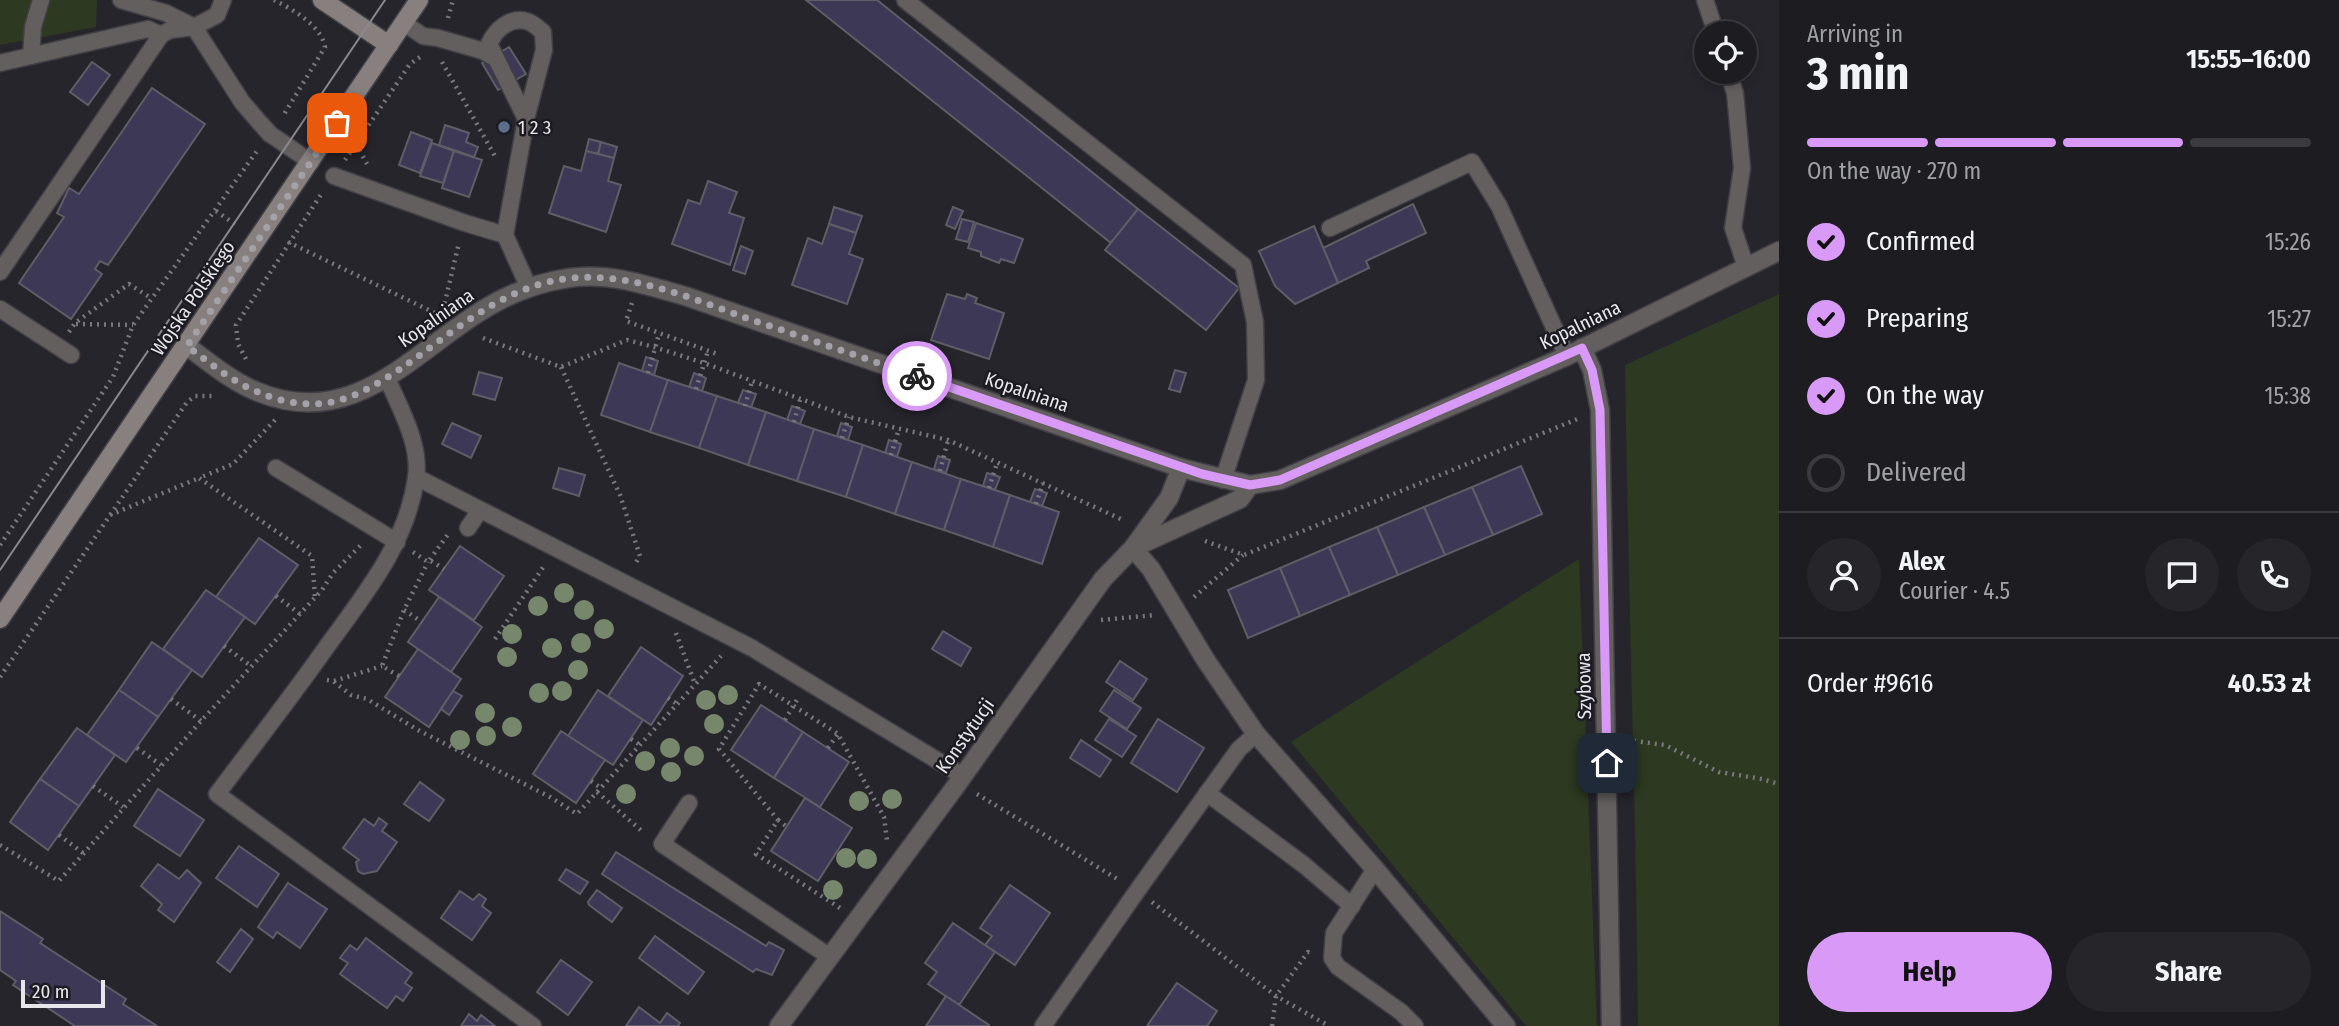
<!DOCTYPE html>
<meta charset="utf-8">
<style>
body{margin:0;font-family:"Fira Sans Condensed",sans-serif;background:#25252a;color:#f1f3f6;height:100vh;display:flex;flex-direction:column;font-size:26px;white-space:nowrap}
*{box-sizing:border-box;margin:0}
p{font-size:23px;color:#a0a1a5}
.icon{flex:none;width:38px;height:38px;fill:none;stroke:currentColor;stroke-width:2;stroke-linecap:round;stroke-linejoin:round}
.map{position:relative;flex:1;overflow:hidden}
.drawer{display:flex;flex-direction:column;background:#1c1c21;width:560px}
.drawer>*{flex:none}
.fabs{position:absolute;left:1694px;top:21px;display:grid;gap:14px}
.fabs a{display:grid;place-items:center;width:63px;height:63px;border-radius:50%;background:#1c1c21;box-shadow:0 4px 10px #0003,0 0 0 2px #3a3a3f;font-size:35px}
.scale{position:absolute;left:21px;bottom:18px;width:84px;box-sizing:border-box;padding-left:7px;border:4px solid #e7e6eb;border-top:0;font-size:19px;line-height:24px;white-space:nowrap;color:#e7e6eb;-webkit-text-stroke:5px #1c1b22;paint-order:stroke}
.pin{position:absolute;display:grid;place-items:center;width:60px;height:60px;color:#fff;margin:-30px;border-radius:14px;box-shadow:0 4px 10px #0006}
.courier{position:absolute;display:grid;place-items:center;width:70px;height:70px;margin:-35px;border:5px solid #d99af7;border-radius:50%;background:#fff;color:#222;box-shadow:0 2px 9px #0007}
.summary em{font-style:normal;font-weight:700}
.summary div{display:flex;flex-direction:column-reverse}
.summary{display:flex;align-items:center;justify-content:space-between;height:119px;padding:0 28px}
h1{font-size:46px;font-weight:700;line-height:52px}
.bar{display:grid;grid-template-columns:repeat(4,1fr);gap:10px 7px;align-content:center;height:84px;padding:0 28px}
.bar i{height:9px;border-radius:5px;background:#3a3a3f}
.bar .current{background:#d99af7}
.bar p{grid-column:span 4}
.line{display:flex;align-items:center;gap:18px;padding:0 28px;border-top:2px solid #3a3a3f}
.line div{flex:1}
.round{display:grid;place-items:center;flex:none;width:74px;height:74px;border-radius:37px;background:#25252a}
ol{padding:0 28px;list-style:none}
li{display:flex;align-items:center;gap:21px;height:77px}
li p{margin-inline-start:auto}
li .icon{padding:7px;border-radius:50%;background:#d99af7;color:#111;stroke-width:4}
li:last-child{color:#a0a1a5}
li i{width:38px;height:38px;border:4px solid #3a3a3f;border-radius:50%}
.button{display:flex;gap:14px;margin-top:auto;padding:14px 28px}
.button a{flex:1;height:80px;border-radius:42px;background:#d99af7;color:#111;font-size:28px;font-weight:700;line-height:80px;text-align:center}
.button a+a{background:#25252a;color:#f1f3f6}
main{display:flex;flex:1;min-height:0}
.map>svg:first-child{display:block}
.green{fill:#2d3921}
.building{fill:#3d3856;stroke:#5f5d65;stroke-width:2}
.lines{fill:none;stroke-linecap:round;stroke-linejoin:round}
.lane-casing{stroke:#414047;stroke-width:19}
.street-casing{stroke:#414047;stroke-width:21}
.secondary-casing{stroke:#414047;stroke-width:21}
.path{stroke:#79787f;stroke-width:4.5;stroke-dasharray:2 5;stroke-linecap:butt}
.lane{stroke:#645f5f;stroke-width:16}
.street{stroke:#645f5f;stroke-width:18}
.secondary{stroke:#87807f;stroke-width:18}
.tram{stroke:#89888e;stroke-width:2}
.tree{fill:#77876c}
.done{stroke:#a3a2a8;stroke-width:7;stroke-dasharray:0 12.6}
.route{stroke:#d99af7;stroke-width:9}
.service-dot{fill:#5c6f8a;stroke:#1c1b22;stroke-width:2.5}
.labels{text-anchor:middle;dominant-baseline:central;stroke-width:5;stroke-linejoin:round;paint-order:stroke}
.poi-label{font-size:19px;fill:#e7e6eb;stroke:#1c1b22;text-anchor:start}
.street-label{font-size:19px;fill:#e7e6eb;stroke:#1c1b22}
</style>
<main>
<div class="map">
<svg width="1779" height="1026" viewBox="0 0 1779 1026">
<rect width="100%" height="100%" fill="#26252c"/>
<g class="green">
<polygon points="0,0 97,0 96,27 0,45"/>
<path d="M 1779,294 L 1779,1026 L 1638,1026 C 1636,806 1628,585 1625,365 Z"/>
<polygon points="1579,559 1597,1026 1526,1026 1291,742"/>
</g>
<g class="building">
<polygon points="806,0 877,0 1138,209 1111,243"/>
<polygon points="509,47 526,74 498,90 482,63"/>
<polygon points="92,62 110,75 88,105 70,92"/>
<polygon points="152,88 205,124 108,265 100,261 95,269 102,274 71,319 19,283 64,217 57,213 69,188 79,194"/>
<polygon points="445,125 469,133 466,142 478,147 474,157 439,145"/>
<polygon points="411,132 432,140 420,173 399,165"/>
<polygon points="589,139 601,142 598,154 586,151"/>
<polygon points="601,142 617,147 614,158 598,154"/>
<polygon points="432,143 454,151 443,183 420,176"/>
<polygon points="454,151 482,160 469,197 442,188"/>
<polygon points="586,151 614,158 608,181 621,185 606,232 549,213 564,166 581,171"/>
<polygon points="708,181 737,192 729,213 744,218 730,265 672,244 688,200 700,204"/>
<polygon points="1413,204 1426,233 1366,261 1369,268 1338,283 1323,248"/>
<polygon points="834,207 862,216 856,233 829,224"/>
<polygon points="953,207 963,211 955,229 946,225"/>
<polygon points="1138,209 1239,288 1206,330 1105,250"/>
<polygon points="962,219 974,222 968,242 956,239"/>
<polygon points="976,223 1023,239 1014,263 1001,259 999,263 981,256 981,252 968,248"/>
<polygon points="829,224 856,233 849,254 863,259 847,304 792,285 808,238 822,244"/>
<polygon points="1314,226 1338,283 1295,304 1275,286 1259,251"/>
<polygon points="741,246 753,251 745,274 733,270"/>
<polygon points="947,294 965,299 967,294 977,298 975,303 1004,313 989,359 931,340"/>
<polygon points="646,357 658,361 654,375 642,371"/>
<polygon points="619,363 668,380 650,432 601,415"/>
<polygon points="1175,370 1186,373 1180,392 1169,389"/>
<polygon points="479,372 502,378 495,400 473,394"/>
<polygon points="694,373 706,378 702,391 689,387"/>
<polygon points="668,380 717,396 699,448 650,432"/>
<polygon points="743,390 756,394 751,408 738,403"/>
<polygon points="717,396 766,412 748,465 699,448"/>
<polygon points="792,406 805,411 800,424 787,420"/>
<polygon points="766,412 814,429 797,481 748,465"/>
<polygon points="452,423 481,436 471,458 442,444"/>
<polygon points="841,423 852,427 848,440 837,436"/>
<polygon points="814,429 863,445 846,497 797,481"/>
<polygon points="889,440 901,444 897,457 885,453"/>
<polygon points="863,445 912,462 895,514 846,497"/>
<polygon points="938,456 950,460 946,473 934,469"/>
<polygon points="912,462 961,479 944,530 895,514"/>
<polygon points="1521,466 1542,514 1493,535 1472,487"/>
<polygon points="559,468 585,475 579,496 553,488"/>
<polygon points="987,473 1000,477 995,490 983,486"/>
<polygon points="961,479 1010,495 993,547 944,530"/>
<polygon points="1472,487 1493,535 1445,555 1424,507"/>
<polygon points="1035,489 1047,493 1042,506 1030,502"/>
<polygon points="1010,495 1059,512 1042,564 993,547"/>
<polygon points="1424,507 1445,555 1398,575 1377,527"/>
<polygon points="1377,527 1398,575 1350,595 1329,547"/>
<polygon points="259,538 298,565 255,624 216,597"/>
<polygon points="460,546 504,576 474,620 429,590"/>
<polygon points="1329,547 1350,595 1300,616 1280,568"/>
<polygon points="1280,568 1300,616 1248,638 1228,590"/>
<polygon points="206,590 245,617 202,677 163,649"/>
<polygon points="439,597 482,627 451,672 408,642"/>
<polygon points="943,631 971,648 961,666 932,649"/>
<polygon points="152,642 192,670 158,717 119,690"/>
<polygon points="641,647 683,676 651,725 608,696"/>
<polygon points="418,649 461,679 429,727 385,697"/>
<polygon points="1120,661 1147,679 1133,700 1106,682"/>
<polygon points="119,690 158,717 126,762 87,735"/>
<polygon points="598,690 643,720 613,765 568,736"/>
<polygon points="1114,690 1141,708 1127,729 1100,711"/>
<polygon points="453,691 462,696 449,715 441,709"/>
<polygon points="761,705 803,732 774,778 731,750"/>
<polygon points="1109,719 1136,736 1122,757 1095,740"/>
<polygon points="1158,719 1204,748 1177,792 1131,763"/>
<polygon points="77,728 115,755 79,806 40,779"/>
<polygon points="561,731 605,760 576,803 533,774"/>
<polygon points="803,732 849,762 820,807 774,778"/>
<polygon points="1081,740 1111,760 1100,777 1070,758"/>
<polygon points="40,779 79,806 48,850 10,822"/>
<polygon points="420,782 444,800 429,821 404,804"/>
<polygon points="158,789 204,820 180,856 134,826"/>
<polygon points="805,798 852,828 818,881 771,851"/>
<polygon points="379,818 387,824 382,831 397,842 377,871 363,874 358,871 356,862 359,860 343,848 364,819 374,826"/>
<polygon points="239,846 279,874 257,907 216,878"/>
<polygon points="616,852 766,946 769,942 784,950 772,975 756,969 753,972 602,874"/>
<polygon points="158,864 179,879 187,870 201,883 174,922 158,910 162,904 141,886"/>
<polygon points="566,869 588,882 580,894 559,880"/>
<polygon points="288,883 327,909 300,948 277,932 273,938 258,927"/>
<polygon points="1010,885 1050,913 1015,965 985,945 992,936 980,928"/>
<polygon points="597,890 622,908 612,922 589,905 588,902"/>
<polygon points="460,891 473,900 479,894 486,899 482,906 491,913 472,940 441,918"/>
<polygon points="0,911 43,939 40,943 126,999 123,1004 157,1026 75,1026 13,985 16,981 0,970"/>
<polygon points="953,923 995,952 959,1005 928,984 937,972 925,963"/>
<polygon points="241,929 253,939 230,972 217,962"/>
<polygon points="655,936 704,972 688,994 639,958"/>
<polygon points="366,938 412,973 405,983 412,988 403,1001 396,996 387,1008 340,974 348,963 340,958 350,945 357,950"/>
<polygon points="561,960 592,982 568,1015 537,992"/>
<polygon points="1177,983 1217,1011 1207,1026 1147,1026"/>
<polygon points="946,996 989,1025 989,1026 926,1026"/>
<polygon points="639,1007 660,1023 667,1013 680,1023 678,1026 626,1026"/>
<polygon points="469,1014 477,1021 481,1015 495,1026 461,1026"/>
</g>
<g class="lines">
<defs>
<g id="lane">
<polyline points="121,0 166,13 194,27 242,102 260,123 270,134 311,162"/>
<polyline points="905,0 1243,265 1255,322 1256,380 1223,480"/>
<polyline points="1705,0 1716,33"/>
<polyline points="404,23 423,36 438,38 483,51 493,57"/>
<polyline points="31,56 33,27 41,0"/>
<polyline points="0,63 148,29 161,35 170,30 194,27 217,15 223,0"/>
<polyline points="1728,72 1735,93 1742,168 1733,228 1746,267"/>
<path d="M 526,119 L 489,44 C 495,30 511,15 529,22 C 534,24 539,29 543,32 L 544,50 L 526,119 L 505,235 L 529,288"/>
<polyline points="334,176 465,223 505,235"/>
<polyline points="1330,228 1472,162 1499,206 1567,356"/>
<polyline points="0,272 161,35"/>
<polyline points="0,309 71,355"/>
<path d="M 387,378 C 400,409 421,444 416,478 C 407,543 365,594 328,645 C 292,696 254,745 217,794 L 533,1026"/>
<polyline points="276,468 397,542"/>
<polyline points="416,477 752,648 963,776"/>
<polyline points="468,528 480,510"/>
<polyline points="1207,793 1304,865 1352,906"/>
<polyline points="689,803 662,844 830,957"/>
<polyline points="1375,869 1334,933 1332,958 1338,967 1401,1012 1415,1026"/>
<polyline points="1043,1026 1137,891 1239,749 1256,734"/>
</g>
<g id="street">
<path d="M 187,346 C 209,362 232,382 258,392 C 349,429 406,360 475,315 C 503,296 535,283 569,278 C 610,272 649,286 688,297 L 1181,468 L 1250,485 L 1280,480 L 1567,356 L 1779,251"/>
<polyline points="1582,348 1592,370 1600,410 1611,1026"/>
<polyline points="1133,548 1151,569 1205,659 1256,734 1375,869 1506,1026"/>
<polyline points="1133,548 1240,499 1250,485"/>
<polyline points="779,1026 958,783 1103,579 1133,548 1169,498 1181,468"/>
</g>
<g id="secondary">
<polyline points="322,0 389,45"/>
<polyline points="0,619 419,0"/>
</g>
</defs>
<use href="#lane" class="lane-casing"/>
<use href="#street" class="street-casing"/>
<use href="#secondary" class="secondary-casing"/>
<g class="path">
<path d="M 274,0 C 292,9 321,25 325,47 L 283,116"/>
<polyline points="448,18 453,0"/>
<polyline points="442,62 496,158"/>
<polyline points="354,146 359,149 367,164"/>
<polyline points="345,160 410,64 420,57"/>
<polyline points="216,211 239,227"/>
<polyline points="288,242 439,315"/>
<polyline points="632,303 626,321 720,355"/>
<polyline points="443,310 459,243"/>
<polyline points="76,324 133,325"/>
<polyline points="69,332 75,323 129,284 151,298"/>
<polyline points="483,338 561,367 627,340 654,347 704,363 849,417 948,440 1123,520"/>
<polyline points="246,359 238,344 236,325 322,193"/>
<polyline points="561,367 620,495 640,556 634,566"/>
<polyline points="648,373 659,334"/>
<polyline points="696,389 708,351"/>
<polyline points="745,406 752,381"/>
<polyline points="275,420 233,464 199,478 312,556 315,597"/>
<polyline points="794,422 800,400"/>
<polyline points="842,438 849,417"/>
<polyline points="891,455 899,429"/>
<polyline points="940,471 948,440"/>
<polyline points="989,488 997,463"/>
<polyline points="1036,504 1043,483"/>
<polyline points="110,515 199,478"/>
<polyline points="1205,541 1244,555 1580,418"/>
<polyline points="0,545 113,377 133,325 257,151"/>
<polyline points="413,552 428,562 449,533"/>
<polyline points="431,561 444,569"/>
<polyline points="276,596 300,614"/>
<polyline points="1194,597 1243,555"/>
<polyline points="404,610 422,622"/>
<polyline points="1101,620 1155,615"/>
<polyline points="676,633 695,684"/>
<polyline points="495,639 544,566"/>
<polyline points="224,646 251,666"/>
<polyline points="399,676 382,666 404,610 428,562"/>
<polyline points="0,677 187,402 195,396 215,396"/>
<polyline points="327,680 333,681 351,695 367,699 418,730 550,797 577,814 721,656"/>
<polyline points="334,681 382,666"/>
<polyline points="668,698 677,704"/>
<polyline points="171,699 201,721"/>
<polyline points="785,720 798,698"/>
<polyline points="631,739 640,745"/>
<polyline points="1627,740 1665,745 1719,772 1762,779 1779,784"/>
<polyline points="137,748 161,765"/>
<polyline points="828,748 838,734"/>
<polyline points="591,781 601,788"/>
<polyline points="93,786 123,807"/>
<polyline points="597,792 644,833"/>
<polyline points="977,794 1119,880"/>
<polyline points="778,820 787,827"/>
<polyline points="59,835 83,853"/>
<polyline points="0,845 59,881 201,721 322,590 333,573 361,545"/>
<polyline points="1152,902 1276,996 1329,1026"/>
<polyline points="840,908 756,854 778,820 719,749 759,684 838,734 884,817 887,840"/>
<polyline points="1272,1026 1276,996 1308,952 1313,954"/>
</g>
<use href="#lane" class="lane"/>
<use href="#street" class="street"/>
<use href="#secondary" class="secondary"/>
<polyline class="tram" points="0,570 385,0"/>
</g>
<g class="tree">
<circle cx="564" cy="593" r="10"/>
<circle cx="538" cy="606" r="10"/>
<circle cx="584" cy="610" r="10"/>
<circle cx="604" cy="629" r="10"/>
<circle cx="512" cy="634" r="10"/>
<circle cx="581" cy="643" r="10"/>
<circle cx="552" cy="648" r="10"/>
<circle cx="507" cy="657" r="10"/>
<circle cx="578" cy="670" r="10"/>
<circle cx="562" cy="691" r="10"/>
<circle cx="539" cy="693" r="10"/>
<circle cx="728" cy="695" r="10"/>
<circle cx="706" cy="700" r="10"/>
<circle cx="485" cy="713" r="10"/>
<circle cx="714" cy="724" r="10"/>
<circle cx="512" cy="727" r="10"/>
<circle cx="486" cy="736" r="10"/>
<circle cx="460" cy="740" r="10"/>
<circle cx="670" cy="748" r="10"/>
<circle cx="694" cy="756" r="10"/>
<circle cx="645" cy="761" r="10"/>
<circle cx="671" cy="772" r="10"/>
<circle cx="626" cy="794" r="10"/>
<circle cx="892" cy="799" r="10"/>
<circle cx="859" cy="801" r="10"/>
<circle cx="846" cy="858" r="10"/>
<circle cx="867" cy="859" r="10"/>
<circle cx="833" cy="890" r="10"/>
</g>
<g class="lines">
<path class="done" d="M 337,123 L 187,346 C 209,362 232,382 258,392 C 278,401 303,406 325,403 C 354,400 382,381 406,365 C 457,329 507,284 572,278 C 633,273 691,298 746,318 C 803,337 860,357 917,376"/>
<polyline class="route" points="917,376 1202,474 1250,485 1280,480 1582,348 1592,370 1600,410 1607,763"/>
</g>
<circle class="service-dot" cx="504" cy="127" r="7"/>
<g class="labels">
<g class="poi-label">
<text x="518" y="127">1 2 3</text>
</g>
<g class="street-label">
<text transform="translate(193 298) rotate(-56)">Wojska Polskiego</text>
<text transform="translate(436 318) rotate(-35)">Kopalniana</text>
<text transform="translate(1580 325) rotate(-26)">Kopalniana</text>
<text transform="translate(1027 392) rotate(19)">Kopalniana</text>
<text transform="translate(1584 686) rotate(-91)">Szybowa</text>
<text transform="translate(965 736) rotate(-55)">Konstytucji</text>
</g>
</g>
</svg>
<div class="fabs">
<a><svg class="icon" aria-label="locate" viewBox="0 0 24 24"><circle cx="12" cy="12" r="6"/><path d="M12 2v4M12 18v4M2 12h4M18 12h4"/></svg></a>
</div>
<div class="scale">20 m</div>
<div class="pin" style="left:337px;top:123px;background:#ea580c"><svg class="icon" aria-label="bag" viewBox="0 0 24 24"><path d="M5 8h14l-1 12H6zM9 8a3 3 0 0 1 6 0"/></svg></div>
<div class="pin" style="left:1607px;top:763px;background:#1f2937"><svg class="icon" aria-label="home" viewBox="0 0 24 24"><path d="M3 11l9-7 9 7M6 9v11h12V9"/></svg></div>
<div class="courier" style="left:917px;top:376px"><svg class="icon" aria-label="bike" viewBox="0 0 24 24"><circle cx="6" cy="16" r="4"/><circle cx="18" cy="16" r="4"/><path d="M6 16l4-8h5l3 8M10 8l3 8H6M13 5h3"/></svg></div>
</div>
<section class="drawer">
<div class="summary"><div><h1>3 min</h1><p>Arriving in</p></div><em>15:55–16:00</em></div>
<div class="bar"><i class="current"></i><i class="current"></i><i class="current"></i><i></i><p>On the way · 270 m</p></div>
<ol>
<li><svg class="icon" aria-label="check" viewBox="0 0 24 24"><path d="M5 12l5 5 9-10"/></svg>Confirmed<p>15:26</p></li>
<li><svg class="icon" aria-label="check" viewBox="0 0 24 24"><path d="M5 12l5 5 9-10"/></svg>Preparing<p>15:27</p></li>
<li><svg class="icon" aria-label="check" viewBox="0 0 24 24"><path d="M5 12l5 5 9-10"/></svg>On the way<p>15:38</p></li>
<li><i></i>Delivered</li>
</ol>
<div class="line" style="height:126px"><a class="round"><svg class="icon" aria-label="person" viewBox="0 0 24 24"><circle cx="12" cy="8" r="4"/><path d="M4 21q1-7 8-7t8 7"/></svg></a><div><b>Alex</b><p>Courier · 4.5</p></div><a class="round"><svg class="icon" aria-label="chat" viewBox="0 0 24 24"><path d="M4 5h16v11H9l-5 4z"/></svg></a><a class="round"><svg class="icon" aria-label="phone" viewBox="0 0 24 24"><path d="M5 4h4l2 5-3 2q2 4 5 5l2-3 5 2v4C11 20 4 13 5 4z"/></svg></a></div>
<div class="line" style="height:91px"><div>Order #9616</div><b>40.53 zł</b></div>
<div class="button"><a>Help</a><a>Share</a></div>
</section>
</main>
